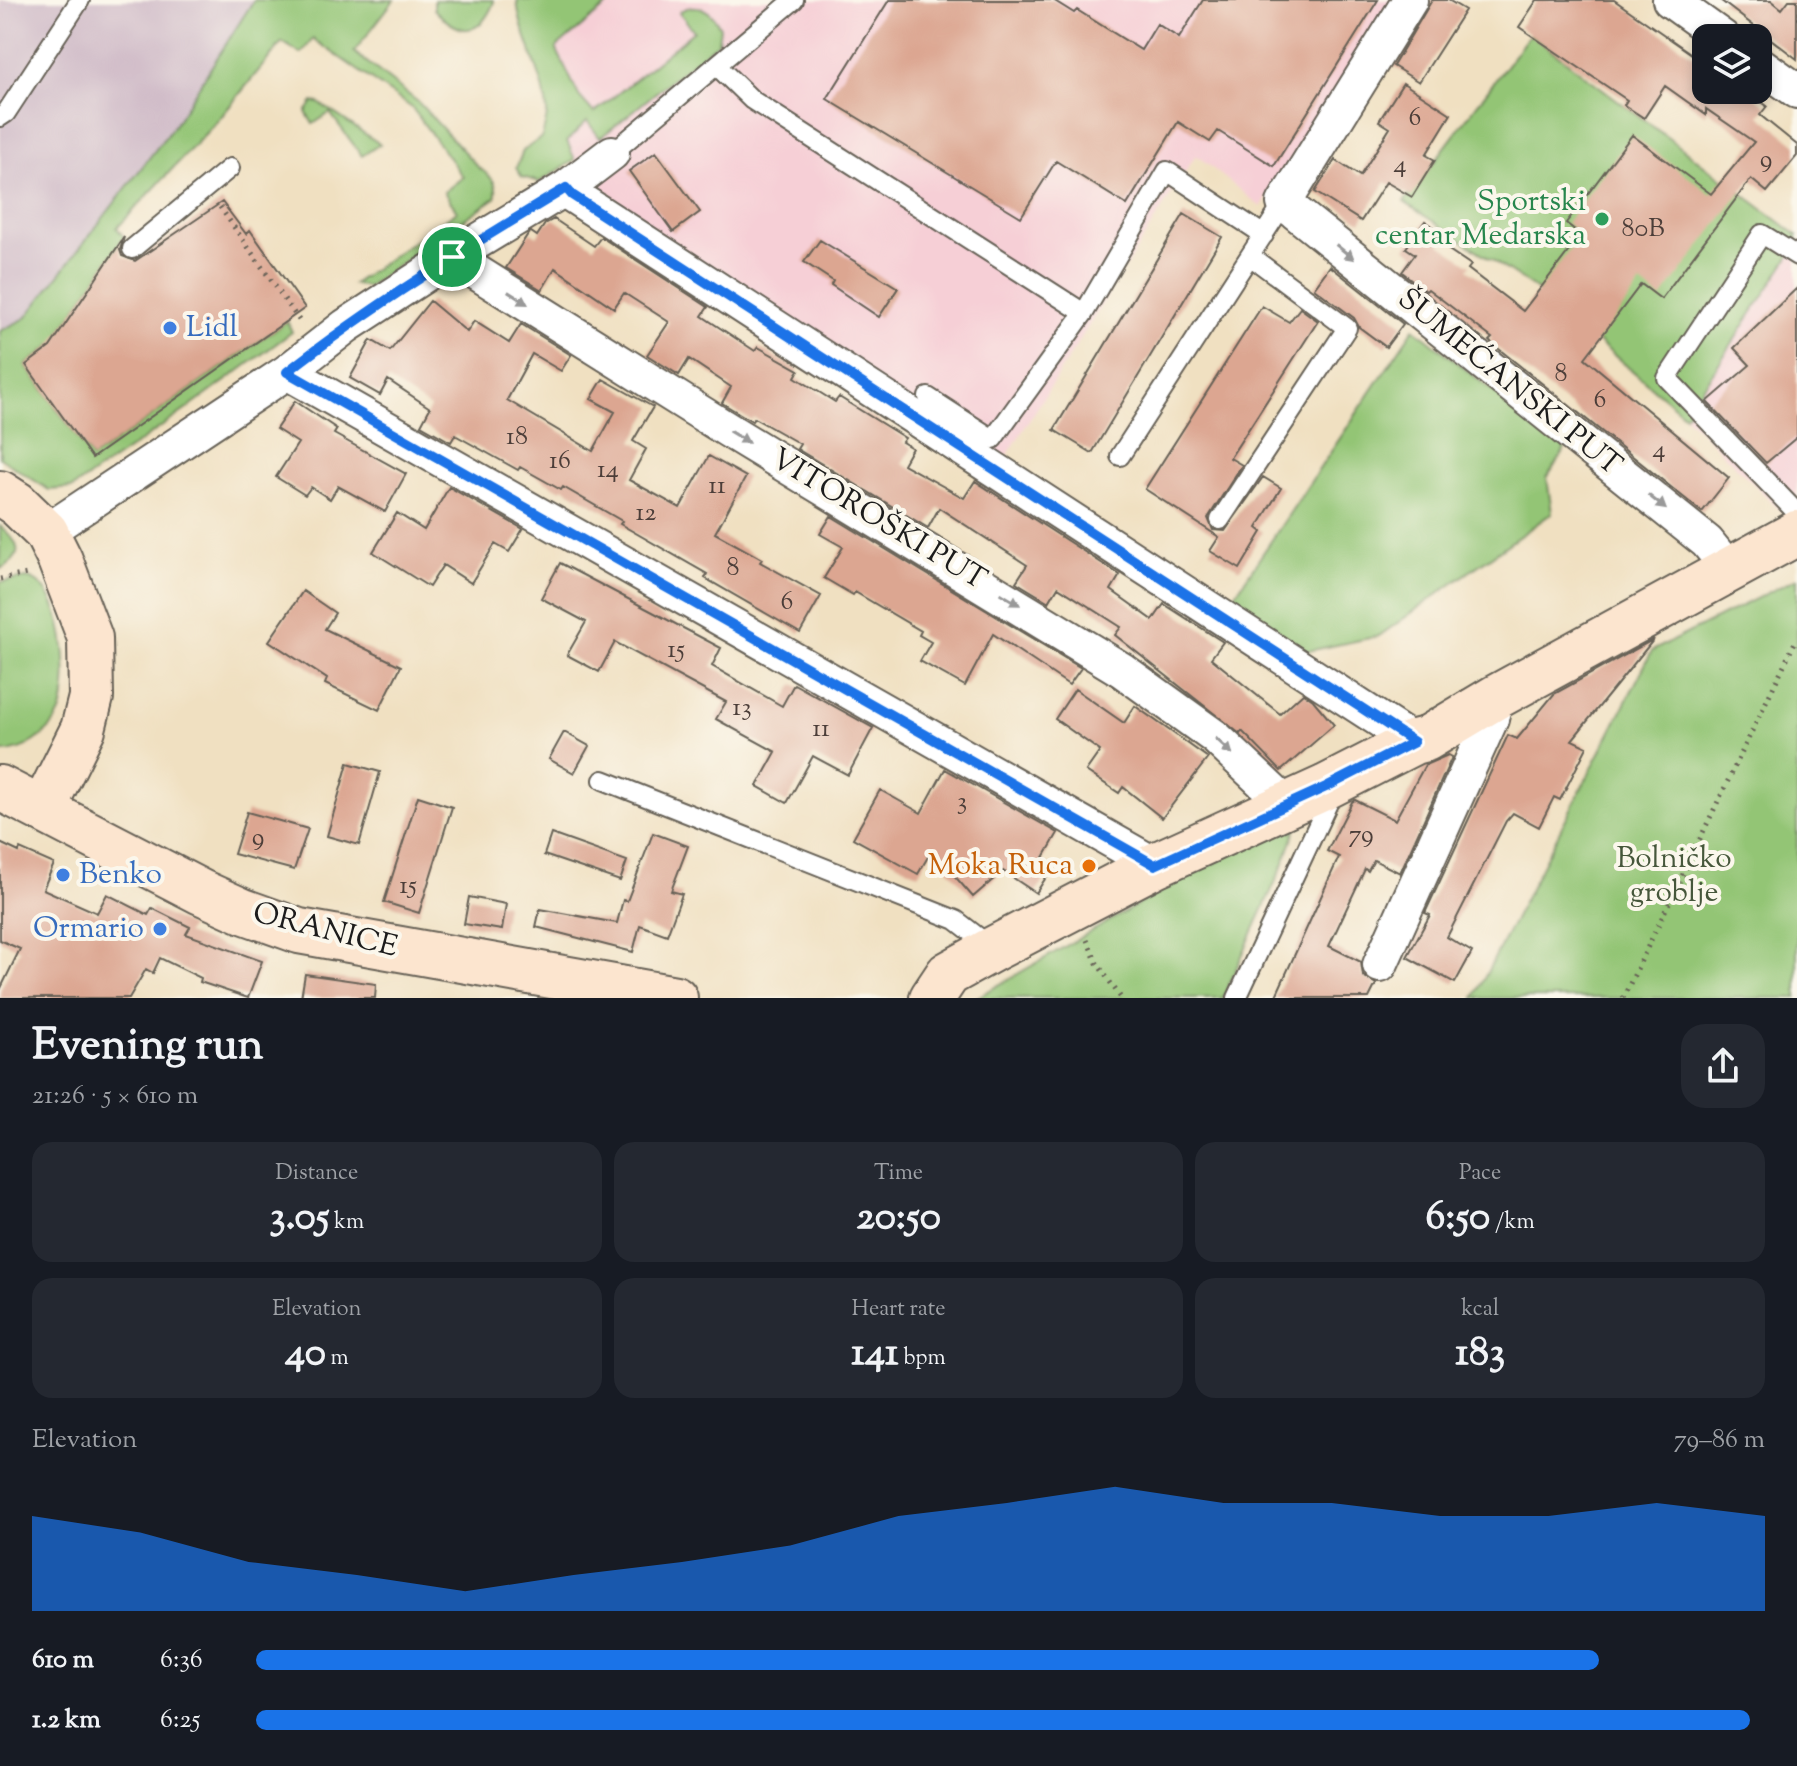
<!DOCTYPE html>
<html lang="en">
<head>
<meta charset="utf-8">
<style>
	body { margin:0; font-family:"Sorts Mill Goudy",serif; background:#242831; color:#f1f3f6; height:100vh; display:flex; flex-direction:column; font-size:30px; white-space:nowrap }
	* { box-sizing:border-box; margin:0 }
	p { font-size:26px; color:#9ea1a6 }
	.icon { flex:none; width:44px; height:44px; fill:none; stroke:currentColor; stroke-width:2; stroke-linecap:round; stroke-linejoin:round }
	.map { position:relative; height:998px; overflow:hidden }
	.side { display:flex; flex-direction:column; background:#171b24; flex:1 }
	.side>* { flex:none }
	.buttons { position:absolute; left:1692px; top:24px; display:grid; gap:16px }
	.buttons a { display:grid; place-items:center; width:80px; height:80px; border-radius:16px; background:#171b24; box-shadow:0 4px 12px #0003; font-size:40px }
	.pin { position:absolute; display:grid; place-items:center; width:68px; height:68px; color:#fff; margin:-34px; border:4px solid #fff; border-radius:50%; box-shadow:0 2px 8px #0007 }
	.round { display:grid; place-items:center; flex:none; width:84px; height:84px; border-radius:24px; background:#242831 }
	.headline { display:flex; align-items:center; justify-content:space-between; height:136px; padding:0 32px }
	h1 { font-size:44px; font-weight:700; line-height:60px }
	.stats { display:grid; grid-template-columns:repeat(3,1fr); gap:12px; height:136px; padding:8px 32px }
	.stats div { display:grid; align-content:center; border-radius:20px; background:#242831; text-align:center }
	.stats b { font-size:40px; font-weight:700 }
	.stats small { font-size:22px; font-weight:400 }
	.stats p { font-size:22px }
	.chart { height:224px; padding:16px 32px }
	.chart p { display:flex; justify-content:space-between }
	.chart svg { width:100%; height:144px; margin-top:8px; fill:#1a73e8; opacity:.7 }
	ul { padding:0 32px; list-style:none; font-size:26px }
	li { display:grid; grid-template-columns:128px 96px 1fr; align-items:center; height:60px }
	li i { height:20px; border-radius:10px; background:#1a73e8 }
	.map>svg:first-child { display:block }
	.built { fill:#f6cfd6 }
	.industrial { fill:#d1bdc9 }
	.green { fill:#93c575; stroke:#587048; stroke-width:2 }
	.building { fill:#dca691 }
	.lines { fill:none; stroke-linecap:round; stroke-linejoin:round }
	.lane-casing { stroke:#666156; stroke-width:22 }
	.street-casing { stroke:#666156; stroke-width:38 }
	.secondary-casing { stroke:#666156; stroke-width:48 }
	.path { stroke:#666156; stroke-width:5; stroke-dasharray:2 6; stroke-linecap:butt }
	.lane { stroke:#fff; stroke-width:18 }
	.street { stroke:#fff; stroke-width:34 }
	.secondary { stroke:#fce5cf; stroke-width:44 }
	.oneway { fill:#999 }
	.route-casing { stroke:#fff; stroke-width:16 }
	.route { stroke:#1a73e8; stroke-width:10 }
	.leisure-dot { fill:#2e9e5b; stroke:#fbf7ec; stroke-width:3 }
	.shop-dot { fill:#3f7fe0; stroke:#fbf7ec; stroke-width:3 }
	.food-dot { fill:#e8710a; stroke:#fbf7ec; stroke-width:3 }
	.labels { text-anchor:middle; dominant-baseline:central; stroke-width:8; stroke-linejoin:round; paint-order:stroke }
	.number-label { font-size:26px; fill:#4c3e39 }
	.leisure-label { font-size:30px; fill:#27864d; stroke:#fbf7ec; text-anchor:end }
	.shop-label { font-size:30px; fill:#366cbe; stroke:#fbf7ec; text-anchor:start }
	.street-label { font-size:30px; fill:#1c1c1c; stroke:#fbf7ec }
	.park-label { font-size:30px; fill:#46573b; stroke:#fbf7ec }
	.food-label { font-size:30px; fill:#c56008; stroke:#fbf7ec; text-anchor:end }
</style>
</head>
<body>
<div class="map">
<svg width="1797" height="998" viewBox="0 0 1797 998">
	<rect width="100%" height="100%" fill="#fbf7ec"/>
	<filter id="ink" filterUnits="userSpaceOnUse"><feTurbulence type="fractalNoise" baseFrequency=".0125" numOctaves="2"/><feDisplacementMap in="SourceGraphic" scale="16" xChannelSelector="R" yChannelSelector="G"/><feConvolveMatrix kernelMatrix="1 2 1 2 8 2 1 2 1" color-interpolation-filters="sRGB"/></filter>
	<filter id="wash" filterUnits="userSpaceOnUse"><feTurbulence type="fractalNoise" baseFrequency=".006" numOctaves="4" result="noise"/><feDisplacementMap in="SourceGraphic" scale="32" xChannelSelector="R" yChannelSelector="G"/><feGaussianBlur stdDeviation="1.8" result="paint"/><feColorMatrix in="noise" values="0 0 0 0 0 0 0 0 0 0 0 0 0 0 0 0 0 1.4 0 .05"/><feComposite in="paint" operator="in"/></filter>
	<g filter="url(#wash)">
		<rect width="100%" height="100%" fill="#f0e0c1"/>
		<path class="built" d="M597,0h796l-132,207 -65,-52 -194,309 -407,-266 -32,-60 -13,-92z
			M1797,245v274l-9,-1 -103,-102z"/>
		<path class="industrial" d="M0,0h254l-81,127 -147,191 -26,13z"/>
		<path class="green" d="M254,0h140l-40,52 64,50 60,65c11,8 22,16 17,31l-128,89 -14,-3 104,-73 -13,-19 19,-15 -51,-69 -99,-69 -12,15 -19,-12 -62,76 -103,110 7,9 -65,97 2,4 -35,27 66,93 195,-137 5,11 -95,70 -124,86 -24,2 -49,-32v-127l26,-13 147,-191z
			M434,0h59l1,2c-15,37 -36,33 -60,7z
			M517,0h97l-58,48 23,48 15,17 100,-82 -15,-19c18,-12 33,-2 41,16l-2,14 -118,96 -13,-17 -20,20 8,19 -36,22 -17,-5 -6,-9 7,-17 19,-14c2,-8 5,-17 5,-25 -2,-39 -27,-74 -30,-112z
			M1530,34l267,201v10l-112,170 -151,-127 -130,-86z
			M313,102l6,1 61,41 -18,12 -32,-43 -17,11 -7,-12z
			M1414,328l151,121 -18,29 5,35 -173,123 -85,18 -70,-43z
			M0,526c19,16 27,30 0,43z
			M27,578c39,7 45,105 33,135 -5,12 -15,21 -25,28 -11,7 -22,12 -35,11v-170z
			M1797,578v420h-323l178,-347z
			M1300,818l-16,45 -61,135h-247l194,-112z"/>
		<g id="blocks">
			<path class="building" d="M889,0h164l21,13 3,-3 64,40 16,-26 22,14 24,-38h175l-104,166 -56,-35 -8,11 -32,-20 -51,83 -71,-44 -35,56 -194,-118z
				M1432,0h16l17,10 -46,72 -26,-16z
				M1537,0h77l92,64v26h39l22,16 -7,9 37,30v11l-30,36 -16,-13 -90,120 -20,-15 -56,74 144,120 -27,34 -213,-171 3,-3 -64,-49 -2,2 -24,-19 13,-18 -9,-6 19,-27 21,15 -6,8 31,21 -3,4 55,42 58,-76 -15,-12 66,-88 79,59 43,-52 -48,-33v6l-41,-29 -21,32 -20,-13 3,-5 -108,-73z
				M1720,0h51l11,9 7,-9h8v59z
				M1403,83l48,31 -25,41 9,5 -23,37 -26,-15 -25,39 -46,-29 20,-32 25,16 30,-48 -11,-7z
				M656,152l44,60 -27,20 -44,-61z
				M222,202l24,32 4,-4 55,78 -213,150 -66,-93 24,-18 74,-110 -4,13 2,6 13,5z
				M1184,214l38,23 -130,216 -38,-23z
				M554,219l40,27 7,-9 107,70 -6,9 53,35 3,-4 41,23 -4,7 40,25 4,-5 66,41 -3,4 10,6 -9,16 61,34 11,-17 145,94 -9,15 42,30 11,-16 59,38 -12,16 69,56 23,-21 10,7 21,25 -53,46 -39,-40 -2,3 -125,-99 6,-8 -63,-40 -9,15 -33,-20 11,-17 -88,-57 -11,20 -131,-79 3,-5 -46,-26 -2,3 -30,-18 9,-16 -42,-28 -10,16 -32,-20 22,-33 -45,-29 -10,15 -59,-40 -13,22 -36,-22 22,-34 3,-2 6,4 8,-12z
				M820,240l78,48 -19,29 -48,-32 2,-4 -29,-19z
				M1330,266l73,58 -17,23 -27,-20 -5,-9 -40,-30z
				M1797,288v149l-31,26 -59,-61 43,-37 -16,-17z
				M430,301l37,31 7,-11 35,22 12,-19 50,31 -10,16 -29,-17 -25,46 86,51 22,-39 -24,-13 12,-20 50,28 -20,34 13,8 -17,31 51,28 29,-52 37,21 -31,56 47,26 -2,3 61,34 -21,37 -95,-55 2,-4 -87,-50 2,-3 -59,-34 -2,3 -41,-23 -2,3 -63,-35 -4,7 -30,-17 9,-17 -42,-28 -8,15 -30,-17 21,-38 19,11z
				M1262,306l27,16 11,-14 18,13 -88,137 12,7 -34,53 5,12 12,1 38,-54 18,11 -24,40 5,4 -22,37 -30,-18 9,-14 -74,-48z
				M295,401l42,28 -3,5 72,40 -21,38 -47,-26 -8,13 -19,-12 -6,8 -29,-18 22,-34 -22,-14z
				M449,487l74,42 -14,23 -14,-8 -24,39 -28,-18 -14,22 -56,-35 24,-39 27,17z
				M831,516l250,152 -12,17 -76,-51 -28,52 -45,-25 11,-19 -12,-7 2,-4 -66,-39 -2,3 -29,-17 19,-31 -23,-13z
				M560,563l161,85 -9,18 70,40 12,-22 79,44 -25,47 -35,-19 -26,47 -30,-17 19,-34 -60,-33 10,-17 -111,-60 -16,30 -32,-17 19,-33 -45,-24z
				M303,591l32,22 -10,16 76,37 -22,44 -54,-26 2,-5 -58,-38z
				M1654,639l-82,101 15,7 -27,53 -6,-3 -15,30 -26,-14 -7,8 -59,116 25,15 -17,31 -48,-26 23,-42 -5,-2 83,-178 9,4 37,-45z
				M1075,689l49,34 11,-17 73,52 -46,60 -39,-31 -4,6 -33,-22 14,-20 -45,-32z
				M564,732l25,14 -15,27 -25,-14z
				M1448,755l4,2 -52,116 -26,-13 -6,11 -3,-2 -36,77 32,16 2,14 13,8 -7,14h-94l64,-141 -12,-6 25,-49 3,-2 40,20 30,-55z
				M348,763l32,9 -21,73 -32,-9z
				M945,769l113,64 -16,28 10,7 -16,25 -33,-22 -30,26 -41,-47 -14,24 -65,-36 27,-48 41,23z
				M418,796l34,11 -33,106 -35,-11z
				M247,812l61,17 -14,41 -60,-16z
				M653,833l35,13 -17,45 11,3 -15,41 -27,-10 -7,27 -97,-25 4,-18 77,14 6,-23 4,1z
				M551,834l76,27 -7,20 -76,-26z
				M0,843l19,9 1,-3 34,15 -11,25 54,24 10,-19 41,21 4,-7 38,19 -4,7 76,27 -14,37 -48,-16 1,-4 -41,-20 -7,15 -7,-4 -17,29h-129v-8l20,-41 -20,-9z
				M469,897l37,7 -4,26 -38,-6z
				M305,974l71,10 -1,14h-74z"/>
		</g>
	</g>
	<g filter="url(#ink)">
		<use href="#blocks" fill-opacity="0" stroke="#666156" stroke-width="2"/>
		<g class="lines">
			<defs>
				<path id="lane" d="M717,66l35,34 332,213
					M0,117l6,-4 74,-113
					M612,153l182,-153
					M132,249l98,-81
					M1797,256l-35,-22 -95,144 130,135
					M928,397l65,42 91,-126 83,-142 97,64
					M1120,456l164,-253
					M1220,520l127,-192 -97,-72
					M603,780l353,140 35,27
					M1237,998l93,-199 -3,-9"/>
				<path id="street" d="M1410,0l-126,203 423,339 22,27
					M1670,0l53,38
					M1758,63l39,28
					M566,188l6,7 842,547
					M452,257l276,173 394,240 93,67 72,68
					M287,372l868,493
					M46,532l241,-160 59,-46 106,-69 114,-69 46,-35
					M1380,965l111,-246 5,-22"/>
				<path id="secondary" d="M0,493l17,11 29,28 14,28 30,78 1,59 -8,32 -40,80
					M0,788l201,104 42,19 56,20 376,67
					M932,998l16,-24 45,-25 162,-84 171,-78 88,-45 12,-3 70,-42 301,-164"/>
			</defs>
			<use href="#lane" class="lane-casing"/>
			<use href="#street" class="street-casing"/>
			<use href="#secondary" class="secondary-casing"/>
			<path class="path" d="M220,207l81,116
				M0,579l27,-5
				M1087,940l10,23 24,35
				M1623,998l174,-360"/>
			<use href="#lane" class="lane"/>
			<use href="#street" class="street"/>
			<use href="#secondary" class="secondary"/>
		</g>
		<defs><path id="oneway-solid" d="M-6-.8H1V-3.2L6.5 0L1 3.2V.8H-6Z" transform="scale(2)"/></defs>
		<g class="oneway">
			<use href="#oneway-solid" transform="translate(1345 252) rotate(39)"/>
			<use href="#oneway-solid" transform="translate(518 298) rotate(32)"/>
			<use href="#oneway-solid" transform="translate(739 437) rotate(31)"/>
			<use href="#oneway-solid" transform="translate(1657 502) rotate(39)"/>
			<use href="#oneway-solid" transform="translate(1010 599) rotate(31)"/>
			<use href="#oneway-solid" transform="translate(1224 746) rotate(43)"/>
		</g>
	</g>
	<g class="lines" filter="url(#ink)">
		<defs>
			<path id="route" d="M566,188l6,7 842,547 -88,45 -171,78 -868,-493c88,-69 183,-126 279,-184z"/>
		</defs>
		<use href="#route" class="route-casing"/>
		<use href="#route" class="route"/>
	</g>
	<circle class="leisure-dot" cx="1602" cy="219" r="8"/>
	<g class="shop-dot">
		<circle cx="170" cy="328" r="8"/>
		<circle cx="63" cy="875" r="8"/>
		<circle cx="160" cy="929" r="8"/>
	</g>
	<circle class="food-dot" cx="1089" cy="866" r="8"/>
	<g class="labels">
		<g class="number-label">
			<text x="1415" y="118">6</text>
			<text x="1766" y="160">9</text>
			<text x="1400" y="165">4</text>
			<text x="1643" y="229">80B</text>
			<text x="1561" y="374">8</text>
			<text x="1600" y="400">6</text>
			<text x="517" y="437">18</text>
			<text x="1659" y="450">4</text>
			<text x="560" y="461">16</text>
			<text x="608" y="470">14</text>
			<text x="717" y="486">11</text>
			<text x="646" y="513">12</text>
			<text x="733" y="568">8</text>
			<text x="787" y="602">6</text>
			<text x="676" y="650">15</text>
			<text x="742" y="708">13</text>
			<text x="821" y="729">11</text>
			<text x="962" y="802">3</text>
			<text x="1361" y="835">79</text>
			<text x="258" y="838">9</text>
			<text x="408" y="886">15</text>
		</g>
		<g class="leisure-label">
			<text x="1586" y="202">Sportski<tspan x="1586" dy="34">centar Medarska</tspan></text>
		</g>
		<g class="shop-label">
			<text x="186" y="328">Lidl</text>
			<text x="79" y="875">Benko</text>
			<text x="144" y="929" text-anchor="end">Ormario</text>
		</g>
		<g class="street-label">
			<text transform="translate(1509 383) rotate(39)">ŠUMEĆANSKI PUT</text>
			<text transform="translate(878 520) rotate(31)">VITOROŠKI PUT</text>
			<text transform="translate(325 931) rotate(14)">ORANICE</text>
		</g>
		<g class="park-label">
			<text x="1674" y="859">Bolničko<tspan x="1674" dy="34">groblje</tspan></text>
		</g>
		<g class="food-label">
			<text x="1073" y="866">Moka Ruca</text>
		</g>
	</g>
</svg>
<div class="buttons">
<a><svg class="icon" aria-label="layers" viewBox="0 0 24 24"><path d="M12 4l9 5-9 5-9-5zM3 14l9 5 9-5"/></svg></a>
</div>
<div class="pin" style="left:452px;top:257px;background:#1e9e55"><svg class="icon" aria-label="arrive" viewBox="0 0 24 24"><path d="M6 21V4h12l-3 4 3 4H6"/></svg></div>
</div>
<section class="side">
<div class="headline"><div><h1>Evening run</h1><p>21:26 · 5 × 610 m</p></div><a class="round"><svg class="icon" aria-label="share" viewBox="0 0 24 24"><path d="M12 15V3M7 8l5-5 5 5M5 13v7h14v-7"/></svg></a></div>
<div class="stats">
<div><p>Distance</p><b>3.05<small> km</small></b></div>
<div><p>Time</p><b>20:50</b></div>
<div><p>Pace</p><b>6:50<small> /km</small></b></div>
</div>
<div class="stats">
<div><p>Elevation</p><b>40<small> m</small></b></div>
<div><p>Heart rate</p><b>141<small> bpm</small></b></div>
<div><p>kcal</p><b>183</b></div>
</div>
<div class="chart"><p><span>Elevation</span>79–86 m</p>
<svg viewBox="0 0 160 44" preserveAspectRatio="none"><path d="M0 44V15L10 20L20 29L30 33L40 38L50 33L60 29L70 24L80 15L90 11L100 6L110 11L120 11L130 15L140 15L150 11L160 15V44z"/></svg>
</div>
<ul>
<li><b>610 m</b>6:36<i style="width:89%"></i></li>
<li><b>1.2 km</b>6:25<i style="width:99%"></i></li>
</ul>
</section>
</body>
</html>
